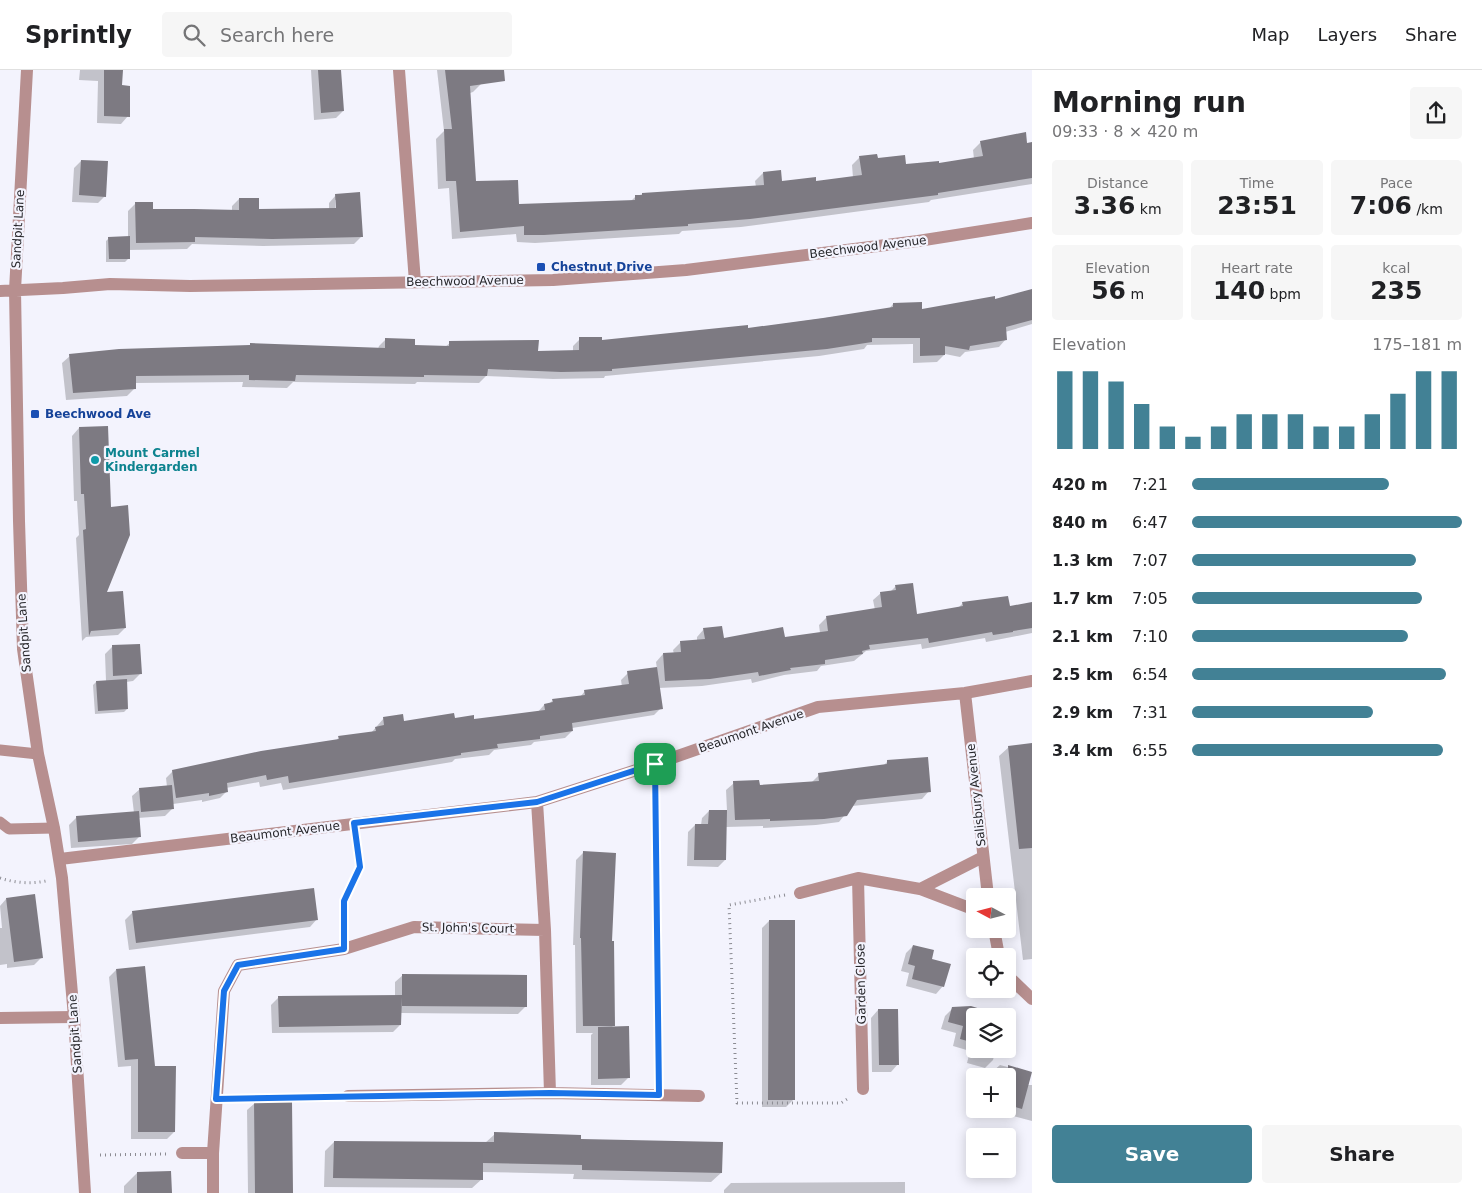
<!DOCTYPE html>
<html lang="en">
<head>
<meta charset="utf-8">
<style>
	body { margin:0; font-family:"DejaVu Sans",sans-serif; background:#f6f6f6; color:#202124; height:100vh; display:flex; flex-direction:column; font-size:19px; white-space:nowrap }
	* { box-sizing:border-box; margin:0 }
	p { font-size:16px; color:#757577 }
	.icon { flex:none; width:28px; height:28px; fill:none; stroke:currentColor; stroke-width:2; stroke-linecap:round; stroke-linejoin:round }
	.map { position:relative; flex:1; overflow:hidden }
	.drawer { display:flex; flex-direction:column; background:#fff; width:450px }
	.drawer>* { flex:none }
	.needle { width:32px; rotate:277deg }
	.tools { position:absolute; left:966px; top:818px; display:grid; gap:10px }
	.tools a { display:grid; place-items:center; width:50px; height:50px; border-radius:5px; background:#fff; box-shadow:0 2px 12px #0003; font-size:25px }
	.pin { position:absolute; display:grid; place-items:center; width:42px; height:42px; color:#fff; margin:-21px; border-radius:10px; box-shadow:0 2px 8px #0006 }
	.round { display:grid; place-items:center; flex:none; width:52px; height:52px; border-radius:5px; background:#f6f6f6 }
	.headline { display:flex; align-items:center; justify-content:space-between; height:85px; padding:0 20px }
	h1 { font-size:28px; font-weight:800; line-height:38px }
	.metrics { display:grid; grid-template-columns:repeat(3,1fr); gap:8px; height:85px; padding:5px 20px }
	.metrics div { display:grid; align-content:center; border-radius:5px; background:#f6f6f6; text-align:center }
	.metrics b { font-size:25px; font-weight:800 }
	.metrics small { font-size:14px; font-weight:400 }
	.metrics p { font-size:14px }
	.chart { height:140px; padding:10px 20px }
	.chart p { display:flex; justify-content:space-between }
	.chart svg { width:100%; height:90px; margin-top:5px; stroke:#428195; stroke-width:6 }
	.primary-button { display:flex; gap:10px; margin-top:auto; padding:10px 20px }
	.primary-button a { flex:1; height:58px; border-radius:5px; background:#428195; color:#fff; font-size:20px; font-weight:800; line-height:58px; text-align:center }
	.primary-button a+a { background:#f6f6f6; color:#202124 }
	ul { padding:0 20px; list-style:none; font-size:16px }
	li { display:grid; grid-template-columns:80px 60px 1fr; align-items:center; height:38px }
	li i { height:12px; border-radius:6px; background:#428195 }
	header { display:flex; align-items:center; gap:30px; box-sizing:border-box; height:70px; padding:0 25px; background:#fff; border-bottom:1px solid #e0e0e0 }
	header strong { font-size:24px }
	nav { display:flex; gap:28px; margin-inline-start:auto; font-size:18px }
	.search { width:350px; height:45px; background:#f6f6f6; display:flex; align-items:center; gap:12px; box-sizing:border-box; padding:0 18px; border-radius:5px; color:#757577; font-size:19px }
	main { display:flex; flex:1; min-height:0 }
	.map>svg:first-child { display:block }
	.shadow { fill:#0003; fill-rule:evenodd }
	.building { fill:#7d7a82 }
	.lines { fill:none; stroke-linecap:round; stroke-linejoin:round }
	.path { stroke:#8b8b92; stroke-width:3; stroke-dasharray:1 4; stroke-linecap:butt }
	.service { stroke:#b78f8f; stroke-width:11 }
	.minor { stroke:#b78f8f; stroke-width:12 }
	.tertiary { stroke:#b78f8f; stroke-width:12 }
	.route-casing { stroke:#fff; stroke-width:10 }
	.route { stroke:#1a73e8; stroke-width:6 }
	.transit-dot { fill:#1a4fb4; stroke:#f3f3fd; stroke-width:2 }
	.culture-dot { fill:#0f9aa8; stroke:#f3f3fd; stroke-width:2 }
	.labels { text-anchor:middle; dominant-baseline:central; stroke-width:4.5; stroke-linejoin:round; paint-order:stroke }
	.street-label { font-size:12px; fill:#27272b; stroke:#f3f3fd }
	.transit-label { font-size:12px; font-weight:bold; fill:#164399; stroke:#f3f3fd; text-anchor:start }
	.culture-label { font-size:12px; font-weight:bold; fill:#0d838f; stroke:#f3f3fd; text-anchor:start }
</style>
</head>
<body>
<header>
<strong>Sprintly</strong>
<div class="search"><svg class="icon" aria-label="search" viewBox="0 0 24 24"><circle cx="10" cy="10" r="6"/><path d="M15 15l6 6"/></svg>Search here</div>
<nav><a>Map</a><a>Layers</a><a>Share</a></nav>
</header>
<main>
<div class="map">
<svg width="1032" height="1123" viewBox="0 0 1032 1123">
	<rect width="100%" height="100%" fill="#f3f3fd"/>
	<path class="shadow" d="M80,0h42l-1,17 7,29 -7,8 -24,-1 1,-42 -19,-1z
		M311,0h29l3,41 -7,7 -22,2z
		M437,0h42l2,14 -8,8 -3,1 4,90 44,22 113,-4 5,-5 7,-2 113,-7 -1,-6 8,-8 18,9 34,1 38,-5 -1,-13 8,-8 17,2 28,6 33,-1 36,-5 -1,-9 8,-8 51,2v40l-101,16 -2,2 -188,25 -59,4 -3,3 -144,9 -18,-1 -1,-8 -64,5 -3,-51 -11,1 -2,-50 8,-8z
		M81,91l24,35 -7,7 -26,-1 2,-34z
		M336,125l26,41 -8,8 -91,2 -71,-2 -5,5 -59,1v9l-3,3h-19v-21l3,-3h19v-27l7,-7 16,7h81v-5l7,-7 19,11 71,-1v-6zM335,130h2l-1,14z
		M1032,221v33l-27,8 1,7 -7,8 -34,5 -5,5 -15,-3 -8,8 -24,1v-19l-46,1 -3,4 -45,7 -214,20 -1,2 -51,1 -67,-3 -7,7 -62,-1 -2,2 -122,-2 -6,6 -45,-1 1,-5 -108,1v5l-8,8 -61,4 -4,-37 8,-7 308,-7 1,-3 7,-7 27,7 32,1 5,-4 87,10 36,-1v-6l7,-7 21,2 146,-12 142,-20 4,-5 27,6 74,-9z
		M79,358l26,165 20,35 -7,7 -32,2 -4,4 -6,-103 3,-3 -2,-34h-3l-2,-65z
		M896,516l20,29 42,-7 5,-5 46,4 23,-4v30l-46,9 -1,-4 -63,11 -1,-5 -55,7 -12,10 -33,5 -4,5 -33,4 -32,8 -1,-4 -49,7 -43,2 2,20 -7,7 -82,13v3l-7,7 -31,4 -3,3 -37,5 -5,5 -34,4 -3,3 -169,28 -2,-7 -21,4 -1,-5 -33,6 1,3 -7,7 -18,4v-2l-29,4v4l-8,8 -27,2 2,18 -8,8 -61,4 -2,-23 8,-8 57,-4 -2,-17 8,-7 27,-2 -1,-9 7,-7 163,-30 3,-4 32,-4 13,-15 19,5 51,-4 19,1 64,-7 7,-8 5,-1 4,-4 27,-3 5,-6 37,-4 -1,-7 7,-7 29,-4 -1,-7 7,-8h11l-1,-4 8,-8 16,-1v-4l7,-8 19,11 61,-2 36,-5 -1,-8 7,-7 49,-8 -2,-10 8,-7 9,-1z
		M139,575l1,29 -7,7 -7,1 1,27 -3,3 -29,2 -2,-29 3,-3 10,-1 -1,-27 7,-7z
		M1032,675v214l-9,1 -24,-204 10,-9z
		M888,691l41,30 -7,8 -70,7 -13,16 -23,3 -53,3v-2l-37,1 -1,33 -7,7 -31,-1 1,-34 7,-7h6l1,-7 7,-7h18l-1,-21 8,-7 24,4 53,-4 8,-8 64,-9z
		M584,782l27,90 3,83 -3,3 17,50 -7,7h-30v-50l2,-2h-17l-1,-88h-2l3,-85z
		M6,829l35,59 -7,7 -27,3v-4l-7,1v-37h2l-2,-22z
		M133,842l184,7 -7,8 -181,23 -4,-30z
		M769,851l24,179 -7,7h-24v-179z
		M913,876l17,14 13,26 -7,8 -30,-8 3,-13 -8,-2 5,-18z
		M116,900l38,97 20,65 -7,7h-36v-73l-13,1 -9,-90z
		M403,905l123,31 -8,8 -117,-1 -1,12 -7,7 -121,1 -1,-28 8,-8 116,-1v-14z
		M953,938l36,4 -1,4h-13v33h21l-3,11 -8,8 -18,-5 3,-12 -17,-5 3,-13 -15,-4 4,-13z
		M878,940l20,54 -7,8h-19l-1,-54z
		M1000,995l31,8 -3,12h4v36l-46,-12h22v-33h-17l1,-4z
		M255,1033l37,90h-44l-1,-83z
		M495,1064l226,39 -10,9 -138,-3 1,-5 -92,-2v7l-10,9 -148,-1 1,-36 9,-9 151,1z
		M137,1103l33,20h-46v-7z
		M905,1112v11h-181v-3l7,-7z"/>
	<path class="building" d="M104,0h19l-1,15 8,1v31l-26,-1z
		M318,0h23l3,41 -23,2z
		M445,0h59l1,11 -35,5 6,95 42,-1 1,24 116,-4v-5h7v-2l122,-8 -1,-13 18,-2 1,11 34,-4v4l46,-6 -3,-19 18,-2 1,4 27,-3 1,9 33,-3v2l44,-7 -3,-15 46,-9 1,11 5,-1v36l-94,15v2l-188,24 -62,5v2l-144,9h-20v-9l-64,6 -4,-51h-10l-2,-52h8z
		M81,90l27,1 -2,36 -27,-2z
		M360,122l3,45 -91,2 -77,-2v5l-59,1 -1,-41h18v7h41l45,1v-12h20v11l77,-1 -1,-14z
		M130,166v23h-21l-1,-22z
		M1032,219v31l-26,7 1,13 -37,6 -1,4 -24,-4v9l-25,1v-18h-48v4l-45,7 -215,20v2l-51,1 -73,-3 -1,7 -63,-1v2l-128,-2 -1,6 -46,-1v-5l-113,1v13l-63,4 -4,-39 50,-5 131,-4v-2l135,5v-10l30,1v6l34,1v-5l90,-1 -1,11 41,-1v-13h23v3l146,-15v3l75,-10 70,-11v-4l29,-1v7l73,-13v3z
		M108,356l3,81 17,-2 2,30 -23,57 16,-1 3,37 -35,3 -2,5 -6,-106 3,-1 -2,-35h-3l-2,-67z
		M913,513l4,31 46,-8 -1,-4 46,-6 2,10 22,-4v26l-19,3v1l-20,3 -1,-3 -63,11 -1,-5 -59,7 1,4 -8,2 1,3 -38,6v4l-35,4 1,2 -32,6 -1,-4 -48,7 -45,2 -2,-28 18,-1 -1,-11 25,-2 -2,-11 19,-2 2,12 59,-11 2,10 43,-6 -2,-15 56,-9 -2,-15 16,-2 -1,-5z
		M140,574l2,30 -29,2 -1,-31z
		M657,597l6,42 -91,14 1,8 -33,5v3l-43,5 1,4 -37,5v2l-172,28 -1,-7 -21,4 -1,-5 -39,8 1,9 -19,4v-3l-33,5 -4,-28 89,-19 78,-12 -1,-3 38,-5 -1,-4 9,-2 -1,-8 20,-3 1,7 50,-8 1,5 19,-3v4l71,-9 -1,-6 9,-2 -1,-3 33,-4 -1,-5 45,-6 -2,-13z
		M127,609l1,30 -30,2 -2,-30z
		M1032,673v105l-13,1 -11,-103z
		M928,687l3,35 -74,8 -10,16 -23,3 -54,2v-2l-35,1 -2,-39 26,-1 1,5 59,-4 -1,-8 69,-9v-4z
		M172,715l2,24 -33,3 -2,-24z
		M709,740h18l-1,50h-32l1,-36h13z
		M139,741l2,26 -63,5 -2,-26z
		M583,781l33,2 -4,88h2l1,85h-32l-2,-88h-1z
		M314,818l4,32 -182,23 -4,-32z
		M35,824l8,64 -29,4 -8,-64z
		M769,850h26v180h-27z
		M913,875l21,5 -2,9 19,5 -7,23 -32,-8 3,-13 -7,-2z
		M145,896l10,100h21l-1,66h-37v-73l-13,1 -9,-91z
		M402,904l125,1v32l-125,-1v-9l-1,28 -122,2 -1,-31 124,-1z
		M971,936l19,6 -1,4h-14v27l-15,-4 3,-13 -15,-4 4,-15z
		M878,939h20l1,56h-20z
		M629,956l1,52 -32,1v-52z
		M1008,995l24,7 -10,37 -14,-4z
		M292,1031l1,92h-38l-1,-91z
		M494,1062l87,3v4l142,3 -1,31 -140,-3v-5l-99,-2v17l-150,-2 1,-37 160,1z
		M171,1101l1,22h-35v-21z"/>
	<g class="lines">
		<path class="path" d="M655,712l4,296
			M0,808c15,5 31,6 46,3
			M785,825l-56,10 8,198h104l8,-5
			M344,861v-30l15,-34 -3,-26
			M233,1029l99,-2
			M100,1085l66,-1"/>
		<path class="service" d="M0,680l38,4
			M0,752l9,7 45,-1"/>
		<path class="minor" d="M399,0l16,212
			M965,623l23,203
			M537,732l8,128 5,163
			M60,789l477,-57 118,-38 163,-57 147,-14 67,-12
			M858,808l5,211
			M920,819l55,21
			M800,823l58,-15 62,11 63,-32
			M994,859l5,27
			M1008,906l24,23
			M0,948l74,-1
			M348,1026l202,-3 149,3
			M182,1083h31
			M213,1123v-40l11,-162 14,-26 106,-16 70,-22 131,3"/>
		<path class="tertiary" d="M27,0l-12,220 4,231 4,128 15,105 16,74 8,50 12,139 11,176
			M0,221l63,-3 47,-4 80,2 363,-6 133,-10 232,-29 114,-18"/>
	</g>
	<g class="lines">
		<defs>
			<path id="route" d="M655,694l4,331 -109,-2 -334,6 8,-108 14,-26 106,-16v-48l16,-34 -6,-44 183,-21z"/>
		</defs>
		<use href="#route" class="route-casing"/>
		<use href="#route" class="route"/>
	</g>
	<g class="transit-dot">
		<rect x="536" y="192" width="10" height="10" rx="2.5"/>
		<rect x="30" y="339" width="10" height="10" rx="2.5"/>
	</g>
	<circle class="culture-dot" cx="95" cy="390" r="5"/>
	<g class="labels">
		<g class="street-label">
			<text transform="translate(18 159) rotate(-87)">Sandpit Lane</text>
			<text transform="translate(868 177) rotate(-7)">Beechwood Avenue</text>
			<text transform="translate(465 211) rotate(-1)">Beechwood Avenue</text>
			<text transform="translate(24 563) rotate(-94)">Sandpit Lane</text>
			<text transform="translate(751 661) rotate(-19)">Beaumont Avenue</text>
			<text transform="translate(976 725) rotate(-96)">Salisbury Avenue</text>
			<text transform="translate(285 762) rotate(-7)">Beaumont Avenue</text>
			<text transform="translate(468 858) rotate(1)">St. John's Court</text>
			<text transform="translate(861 914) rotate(-91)">Garden Close</text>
			<text transform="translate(75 964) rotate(-94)">Sandpit Lane</text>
		</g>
		<g class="transit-label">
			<text x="551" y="197">Chestnut Drive</text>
			<text x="45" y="344">Beechwood Ave</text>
		</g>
		<g class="culture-label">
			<text x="105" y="383">Mount Carmel<tspan x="105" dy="14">Kindergarden</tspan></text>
		</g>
	</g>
</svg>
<div class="tools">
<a><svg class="needle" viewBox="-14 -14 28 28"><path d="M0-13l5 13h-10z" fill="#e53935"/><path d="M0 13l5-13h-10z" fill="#757577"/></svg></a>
<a><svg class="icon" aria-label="locate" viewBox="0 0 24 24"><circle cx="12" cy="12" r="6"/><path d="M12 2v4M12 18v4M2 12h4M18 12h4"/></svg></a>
<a><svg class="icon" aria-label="layers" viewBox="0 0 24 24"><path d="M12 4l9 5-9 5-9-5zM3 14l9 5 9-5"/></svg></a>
<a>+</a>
<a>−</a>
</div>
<div class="pin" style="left:655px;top:694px;background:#1e9e55"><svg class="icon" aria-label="arrive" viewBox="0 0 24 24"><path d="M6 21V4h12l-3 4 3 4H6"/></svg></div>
</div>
<section class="drawer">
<div class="headline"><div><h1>Morning run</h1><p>09:33 · 8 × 420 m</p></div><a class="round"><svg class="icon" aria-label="share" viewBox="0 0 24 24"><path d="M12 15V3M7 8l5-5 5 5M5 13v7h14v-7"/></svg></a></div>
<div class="metrics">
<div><p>Distance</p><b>3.36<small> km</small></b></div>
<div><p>Time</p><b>23:51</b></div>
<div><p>Pace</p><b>7:06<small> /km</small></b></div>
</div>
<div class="metrics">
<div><p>Elevation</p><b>56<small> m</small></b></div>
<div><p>Heart rate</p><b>140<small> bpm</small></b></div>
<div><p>kcal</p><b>235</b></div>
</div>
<div class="chart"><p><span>Elevation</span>175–181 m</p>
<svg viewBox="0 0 160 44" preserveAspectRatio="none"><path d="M5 44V6M15 44V6M25 44V11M35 44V22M45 44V33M55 44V38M65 44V33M75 44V27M85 44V27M95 44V27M105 44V33M115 44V33M125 44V27M135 44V17M145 44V6M155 44V6"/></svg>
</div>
<ul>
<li><b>420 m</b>7:21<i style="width:73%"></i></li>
<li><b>840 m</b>6:47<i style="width:100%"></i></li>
<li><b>1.3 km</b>7:07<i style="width:83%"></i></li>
<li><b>1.7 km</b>7:05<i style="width:85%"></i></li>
<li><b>2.1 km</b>7:10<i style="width:80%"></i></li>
<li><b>2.5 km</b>6:54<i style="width:94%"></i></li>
<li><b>2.9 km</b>7:31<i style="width:67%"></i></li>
<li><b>3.4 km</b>6:55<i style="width:93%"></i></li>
</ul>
<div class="primary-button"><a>Save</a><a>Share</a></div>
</section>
</main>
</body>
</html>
